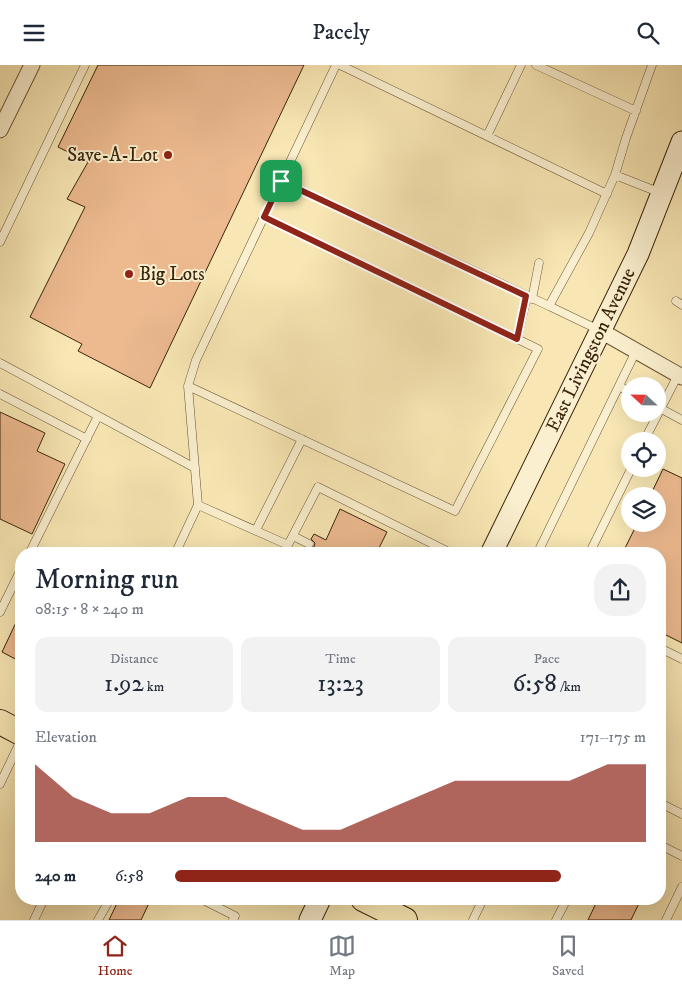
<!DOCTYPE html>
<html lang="en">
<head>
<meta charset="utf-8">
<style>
	body { margin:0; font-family:"IM FELL DW Pica",serif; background:#f2f2f3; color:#1f2937; height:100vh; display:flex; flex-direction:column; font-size:19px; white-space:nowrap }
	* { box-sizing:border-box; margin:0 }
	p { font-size:16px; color:#747a83 }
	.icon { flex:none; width:28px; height:28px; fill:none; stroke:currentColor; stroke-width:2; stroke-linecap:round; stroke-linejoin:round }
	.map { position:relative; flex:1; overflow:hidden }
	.sheet { position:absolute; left:15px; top:482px; width:651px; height:358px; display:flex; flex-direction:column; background:#fff; border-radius:20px; box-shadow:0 5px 20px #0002 }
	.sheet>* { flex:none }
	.needle { width:32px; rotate:292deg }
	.fabs { position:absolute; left:621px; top:312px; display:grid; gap:10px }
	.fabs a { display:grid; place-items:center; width:45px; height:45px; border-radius:50%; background:#fff; box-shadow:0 5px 20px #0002; font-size:25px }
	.pin { position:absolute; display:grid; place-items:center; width:42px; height:42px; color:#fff; margin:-21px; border-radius:10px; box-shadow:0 2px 8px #0006 }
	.round { display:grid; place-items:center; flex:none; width:52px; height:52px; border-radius:20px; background:#f2f2f3 }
	.overview { display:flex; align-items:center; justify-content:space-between; height:85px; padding:0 20px }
	h1 { font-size:28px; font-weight:600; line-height:38px }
	.figures { display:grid; grid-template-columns:repeat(3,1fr); gap:8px; height:85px; padding:5px 20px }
	.figures div { display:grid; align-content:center; border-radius:12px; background:#f2f2f3; text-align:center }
	.figures b { font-size:25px; font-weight:600 }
	.figures small { font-size:14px; font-weight:400 }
	.figures p { font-size:14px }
	.chart { height:140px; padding:10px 20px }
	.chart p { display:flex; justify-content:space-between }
	.chart svg { width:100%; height:90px; margin-top:5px; fill:#8f2418; opacity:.7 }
	ul { padding:0 20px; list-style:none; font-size:16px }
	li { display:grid; grid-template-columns:80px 60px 1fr; align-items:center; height:38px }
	li i { height:12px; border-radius:6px; background:#8f2418 }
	header { display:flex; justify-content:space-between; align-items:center; height:65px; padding:0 20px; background:#fff; font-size:22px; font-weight:600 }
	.menu { display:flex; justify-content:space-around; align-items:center; height:70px; border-top:1px solid #e0e1e3; background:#fff; font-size:14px; color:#747a83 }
	.menu a { display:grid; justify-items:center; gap:2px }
	.menu .active { color:#8f2418 }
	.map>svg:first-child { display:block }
	.building { fill:#edba90; stroke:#3a250d }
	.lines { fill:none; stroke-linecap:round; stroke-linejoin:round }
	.service-casing { stroke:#6a5637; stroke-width:9 }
	.minor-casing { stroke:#6a5637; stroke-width:17 }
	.secondary-casing { stroke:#3a250d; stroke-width:23 }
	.primary-casing { stroke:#3a250d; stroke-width:26 }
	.service { stroke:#faefce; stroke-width:8 }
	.minor { stroke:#faefce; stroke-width:15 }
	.secondary { stroke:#faefce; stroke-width:21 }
	.primary { stroke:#f8e7b4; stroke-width:24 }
	.route-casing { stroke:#fff; stroke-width:10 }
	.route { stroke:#8f2418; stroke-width:6 }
	.poi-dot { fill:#8f2418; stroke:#faefce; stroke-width:2 }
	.labels { text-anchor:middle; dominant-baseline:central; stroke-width:4; stroke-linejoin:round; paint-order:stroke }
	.poi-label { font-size:19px; fill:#3a250d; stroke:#faefce; text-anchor:end }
	.street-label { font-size:19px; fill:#3a250d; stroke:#faefce }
</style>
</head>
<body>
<header><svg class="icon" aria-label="menu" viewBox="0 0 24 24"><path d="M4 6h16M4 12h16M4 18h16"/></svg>Pacely<svg class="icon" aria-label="search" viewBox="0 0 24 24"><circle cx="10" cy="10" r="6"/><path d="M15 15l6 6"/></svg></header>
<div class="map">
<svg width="682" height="855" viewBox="0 0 682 855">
	<rect width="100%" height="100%" fill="#f8e7b4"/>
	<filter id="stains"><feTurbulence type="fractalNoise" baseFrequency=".004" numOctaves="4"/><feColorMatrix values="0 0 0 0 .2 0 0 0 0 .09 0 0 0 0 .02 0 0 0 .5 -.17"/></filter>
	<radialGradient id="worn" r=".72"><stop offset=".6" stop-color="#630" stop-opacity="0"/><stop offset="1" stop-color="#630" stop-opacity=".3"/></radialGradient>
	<path class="building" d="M98,0h206l-154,323 -72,-37 4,-7 -52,-27 55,-110 -18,-8 21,-37 -30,-15z
		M0,347l45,21 -8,18 28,13 -33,70 -32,-15z
		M663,404l19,9v165l-22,-11v-78h-38l15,-30h21v-28h-8z
		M340,444l47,23 -11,22h-72l3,-5 7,-2 1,-4 -4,-4 3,-5 12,6z
		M21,547v50l-19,-10z
		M119,834h32l-10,21h-32z
		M598,834h43l-10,21h-43z"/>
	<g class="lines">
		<defs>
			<path id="service" d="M340,0l267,129
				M536,0l100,46
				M652,0l-26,73 -11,37 46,18
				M487,71l34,-71
				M281,116l268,125
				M0,177l85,-177
				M532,234l7,-36
				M676,236l6,4
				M599,265l-50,-24 40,-73 26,-58
				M517,274l10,-43
				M0,298l195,105
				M188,321l267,125 83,-162 -274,-132
				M619,321l11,6
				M0,329l87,45
				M658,342l24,13
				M644,376l34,-66
				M198,440l90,40 30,-58 135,67
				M256,465l46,-91
				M293,471l16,8
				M29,489l69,-138
				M175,489l23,-49 -10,-119 8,-26 140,-295
				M537,489l99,-203
				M589,489l42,-85
				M0,547l21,-43
				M660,583l22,11
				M0,719l21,-44
				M660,738l22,11
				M660,780l22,11
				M201,834l34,17 -2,4
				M34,855l10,-21
				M98,855l12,-21
				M473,855l10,-21
				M556,855l11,-21
				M666,855l16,-33"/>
			<path id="minor" d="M0,65l32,-65
				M601,266l81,46"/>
			<path id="secondary" d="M491,489l147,-300 44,-112
				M310,855l10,-21"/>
			<path id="primary" d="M0,657l21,11
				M363,834l42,21"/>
		</defs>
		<use href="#service" class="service-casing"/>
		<use href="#minor" class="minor-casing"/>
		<use href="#secondary" class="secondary-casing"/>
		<use href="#primary" class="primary-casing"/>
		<use href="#service" class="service"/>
		<use href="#minor" class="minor"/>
		<use href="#secondary" class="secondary"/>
		<use href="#primary" class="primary"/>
	</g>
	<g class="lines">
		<defs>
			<path id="route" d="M281,116l245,115 -9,43 -253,-122z"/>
		</defs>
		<use href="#route" class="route-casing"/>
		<use href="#route" class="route"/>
	</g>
	<g class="poi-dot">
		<circle cx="168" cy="90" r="5"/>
		<circle cx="129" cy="209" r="5"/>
	</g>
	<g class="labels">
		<g class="poi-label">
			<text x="158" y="90">Save-A-Lot</text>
			<text x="139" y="209" text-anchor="start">Big Lots</text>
		</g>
		<g class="street-label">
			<text transform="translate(591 285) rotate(-64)">East Livingston Avenue</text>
		</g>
	</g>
	<rect width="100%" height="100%" filter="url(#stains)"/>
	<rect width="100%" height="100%" fill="url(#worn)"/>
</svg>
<div class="fabs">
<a><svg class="needle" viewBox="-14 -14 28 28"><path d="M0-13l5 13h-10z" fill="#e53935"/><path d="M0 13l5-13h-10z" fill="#747a83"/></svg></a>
<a><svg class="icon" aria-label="locate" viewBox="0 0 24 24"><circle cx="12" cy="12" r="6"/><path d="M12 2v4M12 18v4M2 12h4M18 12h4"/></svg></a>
<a><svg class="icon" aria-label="layers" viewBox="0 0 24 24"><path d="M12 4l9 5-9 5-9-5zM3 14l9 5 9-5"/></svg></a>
</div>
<div class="pin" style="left:281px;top:116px;background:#1e9e55"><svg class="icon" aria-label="arrive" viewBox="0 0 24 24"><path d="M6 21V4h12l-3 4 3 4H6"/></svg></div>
<section class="sheet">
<div class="overview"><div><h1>Morning run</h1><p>08:15 · 8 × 240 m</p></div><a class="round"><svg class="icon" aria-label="share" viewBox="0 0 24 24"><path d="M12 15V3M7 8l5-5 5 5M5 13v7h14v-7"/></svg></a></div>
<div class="figures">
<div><p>Distance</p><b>1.92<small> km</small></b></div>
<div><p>Time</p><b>13:23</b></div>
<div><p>Pace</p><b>6:58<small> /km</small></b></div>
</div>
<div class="chart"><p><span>Elevation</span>171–175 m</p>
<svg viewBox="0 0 160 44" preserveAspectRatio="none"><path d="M0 44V6L10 22L20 30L30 30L40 22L50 22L60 30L70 38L80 38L90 30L100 22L110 14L120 14L130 14L140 14L150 6L160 6V44z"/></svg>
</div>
<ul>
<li><b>240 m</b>6:58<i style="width:82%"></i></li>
</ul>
</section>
</div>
<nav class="menu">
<a class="active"><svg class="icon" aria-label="home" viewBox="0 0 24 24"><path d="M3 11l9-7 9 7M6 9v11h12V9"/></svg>Home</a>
<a><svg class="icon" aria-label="map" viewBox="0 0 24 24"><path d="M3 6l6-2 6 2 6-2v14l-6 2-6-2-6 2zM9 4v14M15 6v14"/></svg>Map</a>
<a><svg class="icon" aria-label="saved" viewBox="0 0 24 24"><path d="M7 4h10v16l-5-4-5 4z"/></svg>Saved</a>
</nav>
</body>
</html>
